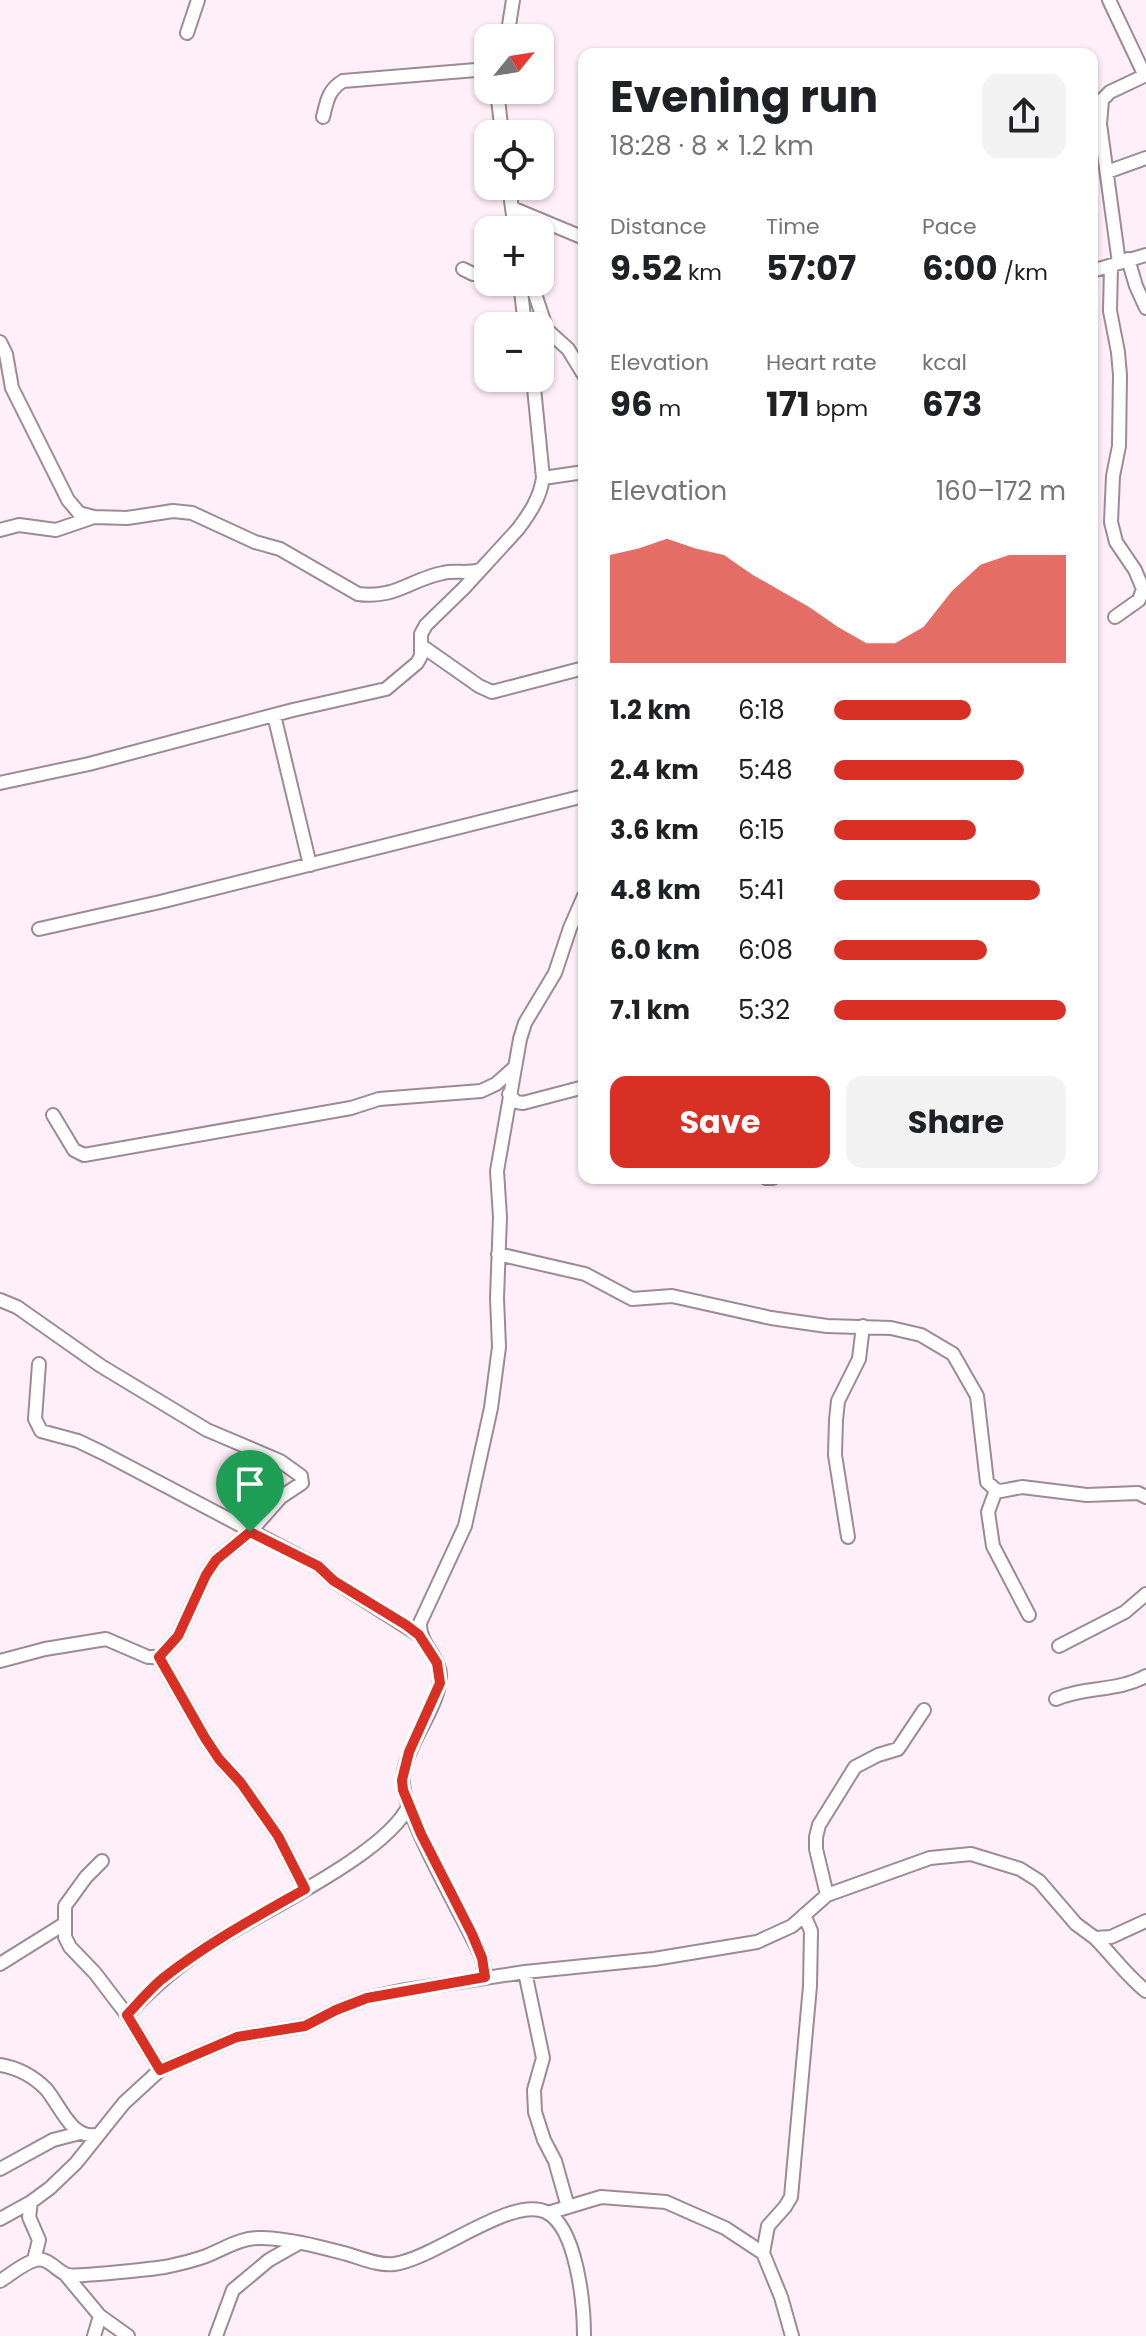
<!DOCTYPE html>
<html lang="en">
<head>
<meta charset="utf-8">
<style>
	body { margin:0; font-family:Poppins,sans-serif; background:#f2f2f2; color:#202124; height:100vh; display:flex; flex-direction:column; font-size:30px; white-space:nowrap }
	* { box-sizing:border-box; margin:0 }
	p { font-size:26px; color:#757577 }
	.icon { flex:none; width:44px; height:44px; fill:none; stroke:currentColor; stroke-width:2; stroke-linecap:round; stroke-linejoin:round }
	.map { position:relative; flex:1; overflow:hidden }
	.side { position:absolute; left:578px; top:48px; width:520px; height:1136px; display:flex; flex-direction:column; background:#fff; border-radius:16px; box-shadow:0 2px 6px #0004 }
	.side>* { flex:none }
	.needle { width:52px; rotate:60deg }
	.controls { position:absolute; left:474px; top:24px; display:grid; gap:16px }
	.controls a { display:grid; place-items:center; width:80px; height:80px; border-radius:16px; background:#fff; box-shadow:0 2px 6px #0004; font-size:40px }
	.pin { position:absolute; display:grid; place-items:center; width:68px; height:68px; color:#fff; margin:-82px -34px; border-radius:50% 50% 50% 0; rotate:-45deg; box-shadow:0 0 8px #0007 }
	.pin .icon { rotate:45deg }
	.round { display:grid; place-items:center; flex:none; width:84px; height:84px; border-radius:16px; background:#f2f2f2 }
	.overview { display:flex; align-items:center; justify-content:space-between; height:136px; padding:0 32px }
	h1 { font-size:44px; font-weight:700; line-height:60px }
	.metrics { display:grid; grid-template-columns:repeat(3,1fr); gap:12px; height:136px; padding:8px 32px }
	.metrics div { display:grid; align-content:center }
	.metrics b { font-size:34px; font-weight:700 }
	.metrics small { font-size:22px; font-weight:400 }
	.metrics p { font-size:22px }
	.chart { height:224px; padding:16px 32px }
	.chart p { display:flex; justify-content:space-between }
	.chart svg { width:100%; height:144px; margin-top:8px; fill:#d93025; opacity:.7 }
	.action { display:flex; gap:16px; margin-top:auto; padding:16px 32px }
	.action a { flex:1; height:92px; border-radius:16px; background:#d93025; color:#fff; font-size:32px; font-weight:700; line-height:92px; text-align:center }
	.action a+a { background:#f2f2f2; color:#202124 }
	ul { padding:0 32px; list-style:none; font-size:26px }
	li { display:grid; grid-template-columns:128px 96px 1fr; align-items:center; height:60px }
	li i { height:20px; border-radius:10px; background:#d93025 }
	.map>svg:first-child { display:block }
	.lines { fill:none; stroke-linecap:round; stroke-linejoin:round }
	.minor-casing { stroke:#9c8b94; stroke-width:16 }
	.minor { stroke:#fff; stroke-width:12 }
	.route-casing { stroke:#fff; stroke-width:16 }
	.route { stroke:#d93025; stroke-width:10 }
</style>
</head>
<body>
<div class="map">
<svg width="1146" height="2336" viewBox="0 0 1146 2336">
	<rect width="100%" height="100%" fill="#feeff8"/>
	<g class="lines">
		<defs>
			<path id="minor" d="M1109,0l36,76
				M187,33l11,-33
				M507,38l6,-38
				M497,90l5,44
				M323,117c4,-16 5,-27 20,-36l145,-12
				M1107,172l39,-14
				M509,186l6,44
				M512,208l72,30
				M1128,259l8,27 10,22
				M1119,263l-19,-139 2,-24 8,-8 36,-17
				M1111,266l-1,45 8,41 2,23 -1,71 -6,30 -2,46 5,20 19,28 8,19 -4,11 -24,17
				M463,269l10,5 15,-1
				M1092,271l54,-16
				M520,282l5,44
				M531,282l16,48 21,19 16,26
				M0,342l6,12 6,34 56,112 11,13 15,4
				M543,478l41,-6
				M0,530l19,-5 37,5 38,-13 33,1 46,-7 19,2 63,29 25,7 78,45c38,5 53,-15 85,-21 13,-3 24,1 37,-3
				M422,646l57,40 13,6 92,-24
				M274,715l36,150
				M0,783l89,-19 204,-54 93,-21 31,-26 4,-7v-22l5,-9 38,-37 54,-59c12,-16 22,-31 25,-51l-10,-100
				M39,929l121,-27 424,-106
				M509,1094l7,8 7,1 61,-16
				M53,1115l21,35 10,5 267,-47 28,-9 102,-8 15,-7 19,-17
				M766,1178h7
				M498,1254l87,20 47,25 40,-3 99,22 56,8 64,2 30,7 32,19 24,42 10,86 9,8 5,1 21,-4 65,8 51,-2 8,4
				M0,1300l17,7 84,59 106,64 73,31 21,15 1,7 -21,14 -31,35 -34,28 -10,15 -28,61 -19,21h-11l-42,-18 -61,10 -45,12
				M39,1364l-4,55 6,12 37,10 25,12 215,113 16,15 85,54
				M996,1490l-8,22 5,34 36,69
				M848,1537l-13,-82 1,-35 2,-19 21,-42 4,-33
				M1059,1646l66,-34 21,-18
				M159,1657l46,81 14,21 22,24 37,53 27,53
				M1056,1699c29,-13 61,-7 90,-23
				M102,1861l-16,16 -21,29v31l5,10 25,26 32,42 33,55
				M827,1895l-11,-46v-12l3,-12 36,-58 23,-12 20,-6 26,-39
				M1095,1938c18,18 31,37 51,53
				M0,1964l64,-40
				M525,1972l18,86 -9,32 1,22 9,28 11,21 13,46
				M485,1977l-3,-19c-16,-37 -83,-149 -79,-181 4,-35 33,-64 37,-98 2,-22 -21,-33 -20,-56l45,-97 26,-118 8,-61 -2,-49 3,-81 -3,-46 23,-132 5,-16 30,-50 15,-45 14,-32
				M127,2015c27,-29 55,-53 89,-74 47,-30 172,-88 193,-136
				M0,2065c18,3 33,11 46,24 14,16 25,50 50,46
				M0,2169l53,-29 27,-7
				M31,2202l-2,15 10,23 -5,20
				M548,2213l53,-16 65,5 59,26 38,25
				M0,2219l31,-17 19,-14 26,-25 48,-60 36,-33 77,-33 68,-11 31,-16 31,-12 33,-7 125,-19 129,-13 103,-17 35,-16 35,-31 103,-37 41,-4 49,15 19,12 37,43 19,14 16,-1 35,-16
				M65,2274l35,42 28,20
				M0,2281c10,-6 25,-19 36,-21 13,-3 21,12 32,15 10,2 83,-6 97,-8 14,-3 28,-6 41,-11 20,-8 35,-19 57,-18 28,1 57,9 84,16 14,4 32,12 47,10 40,-5 118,-69 152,-52 31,15 38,93 38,124
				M94,2336l6,-20
				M216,2336l17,-46 36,-30 30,-17
				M792,2336l-11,-39 -18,-44 5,-27 17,-19 6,-10 19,-211 1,-55 -7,-16"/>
		</defs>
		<use href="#minor" class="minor-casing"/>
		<use href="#minor" class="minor"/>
	</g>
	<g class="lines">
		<defs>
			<path id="route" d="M250,1532l68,34 16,15 72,44 13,10 18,28 3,20 -31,69 -7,28 1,10 18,44 51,100 10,24 3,19 -118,21 -31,12 -31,16 -68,11 -77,33 -33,-55c11,-12 22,-25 35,-36 44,-35 94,-62 143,-90l-27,-53 -37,-53 -22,-24 -14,-21 -46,-81 19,-21 28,-61 10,-15z"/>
		</defs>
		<use href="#route" class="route-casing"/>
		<use href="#route" class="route"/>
	</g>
</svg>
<div class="controls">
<a><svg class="needle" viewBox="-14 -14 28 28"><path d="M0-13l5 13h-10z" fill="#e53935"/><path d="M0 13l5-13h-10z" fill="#757577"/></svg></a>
<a><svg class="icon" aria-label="locate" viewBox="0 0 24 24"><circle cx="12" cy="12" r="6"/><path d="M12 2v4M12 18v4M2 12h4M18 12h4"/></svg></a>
<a>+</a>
<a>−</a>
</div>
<div class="pin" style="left:250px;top:1532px;background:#1e9e55"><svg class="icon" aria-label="arrive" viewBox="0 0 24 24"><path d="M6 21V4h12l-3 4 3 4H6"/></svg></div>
<section class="side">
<div class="overview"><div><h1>Evening run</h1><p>18:28 · 8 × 1.2 km</p></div><a class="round"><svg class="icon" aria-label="share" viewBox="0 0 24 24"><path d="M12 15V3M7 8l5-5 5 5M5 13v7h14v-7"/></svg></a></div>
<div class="metrics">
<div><p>Distance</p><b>9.52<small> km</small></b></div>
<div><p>Time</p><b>57:07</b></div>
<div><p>Pace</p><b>6:00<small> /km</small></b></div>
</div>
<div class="metrics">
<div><p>Elevation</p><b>96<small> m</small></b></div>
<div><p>Heart rate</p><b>171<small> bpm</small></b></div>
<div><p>kcal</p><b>673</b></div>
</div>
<div class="chart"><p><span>Elevation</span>160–172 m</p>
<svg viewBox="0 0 160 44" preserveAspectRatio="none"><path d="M0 44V11L10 9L20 6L30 9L40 11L50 17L60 22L70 27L80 33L90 38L100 38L110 33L120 22L130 14L140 11L150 11L160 11V44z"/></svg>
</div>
<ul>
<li><b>1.2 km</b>6:18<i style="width:59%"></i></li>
<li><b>2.4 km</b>5:48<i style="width:82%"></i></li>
<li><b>3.6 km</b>6:15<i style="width:61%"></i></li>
<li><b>4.8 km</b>5:41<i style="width:89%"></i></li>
<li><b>6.0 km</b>6:08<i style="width:66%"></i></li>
<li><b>7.1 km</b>5:32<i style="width:100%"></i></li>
</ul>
<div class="action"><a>Save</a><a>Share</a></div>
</section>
</div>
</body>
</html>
